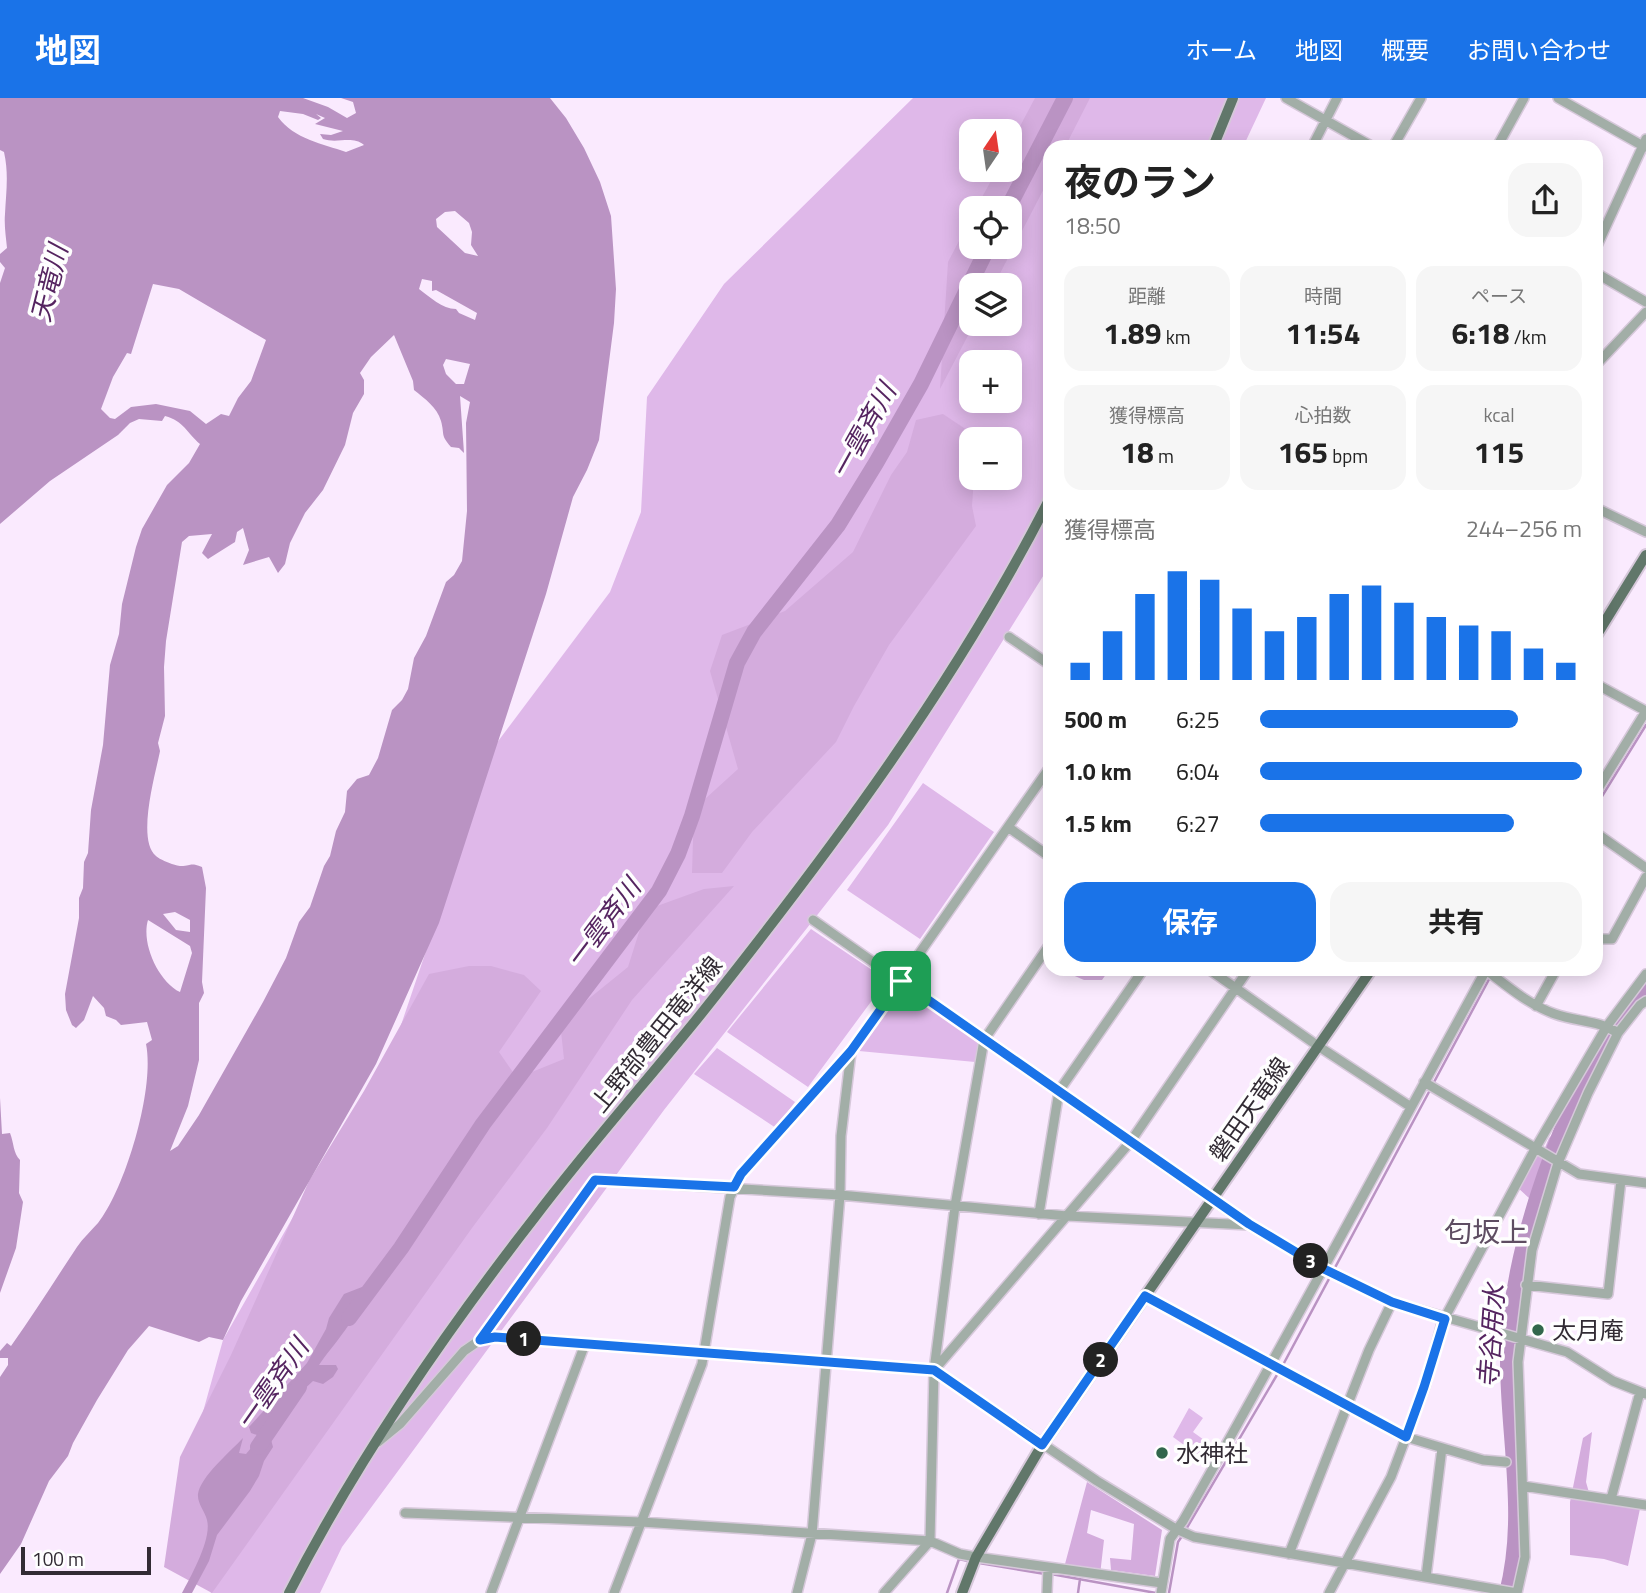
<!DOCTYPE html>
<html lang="ja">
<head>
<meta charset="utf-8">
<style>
	body { margin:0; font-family:"Titillium Web","Noto Sans JP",sans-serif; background:#f6f6f6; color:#222; height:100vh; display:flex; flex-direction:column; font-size:26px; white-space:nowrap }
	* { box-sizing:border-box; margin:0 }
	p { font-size:23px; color:#767676 }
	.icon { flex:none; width:38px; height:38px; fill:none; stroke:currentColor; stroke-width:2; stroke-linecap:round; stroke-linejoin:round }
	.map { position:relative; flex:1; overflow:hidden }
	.panel { position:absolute; left:1043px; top:42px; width:560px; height:836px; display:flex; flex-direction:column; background:#fff; border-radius:21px; box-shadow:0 4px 18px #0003 }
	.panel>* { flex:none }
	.needle { width:46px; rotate:13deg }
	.controls { position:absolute; left:959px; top:21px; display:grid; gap:14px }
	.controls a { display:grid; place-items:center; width:63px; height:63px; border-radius:14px; background:#fff; box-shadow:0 4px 18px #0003; font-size:35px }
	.scale { position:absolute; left:21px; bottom:18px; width:130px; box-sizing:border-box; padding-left:7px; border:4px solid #322b34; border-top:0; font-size:19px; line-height:24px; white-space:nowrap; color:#322b34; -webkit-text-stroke:5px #fefefe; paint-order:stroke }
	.pin { position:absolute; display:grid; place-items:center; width:60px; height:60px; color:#fff; margin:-30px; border-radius:14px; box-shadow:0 4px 10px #0006 }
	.km { position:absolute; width:35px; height:35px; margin:-18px; border-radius:50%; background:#222; color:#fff; font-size:19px; line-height:35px; text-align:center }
	.round { display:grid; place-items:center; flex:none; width:74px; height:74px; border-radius:21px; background:#f6f6f6 }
	.headline { display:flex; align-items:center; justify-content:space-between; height:119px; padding:0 21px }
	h1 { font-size:38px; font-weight:700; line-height:52px }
	.figures { display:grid; grid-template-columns:repeat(3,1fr); gap:10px; height:119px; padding:7px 21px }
	.figures div { display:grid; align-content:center; border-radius:18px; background:#f6f6f6; text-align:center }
	.figures b { font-size:30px; font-weight:700 }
	.figures small { font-size:19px; font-weight:400 }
	.figures p { font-size:19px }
	.chart { height:196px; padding:14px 21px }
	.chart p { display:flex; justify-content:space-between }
	.chart svg { width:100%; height:126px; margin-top:7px; stroke:#1a73e8; stroke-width:6 }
	.action { display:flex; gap:14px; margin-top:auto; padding:14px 21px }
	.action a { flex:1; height:80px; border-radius:21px; background:#1a73e8; color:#fff; font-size:28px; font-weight:700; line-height:80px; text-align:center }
	.action a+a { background:#f6f6f6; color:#222 }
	ul { padding:0 21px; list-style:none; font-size:23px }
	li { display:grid; grid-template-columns:112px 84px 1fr; align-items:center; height:52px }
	li i { height:18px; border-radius:9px; background:#1a73e8 }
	header { display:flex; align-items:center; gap:42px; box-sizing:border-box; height:98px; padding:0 35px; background:#1a73e8; color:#fff }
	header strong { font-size:33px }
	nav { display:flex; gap:38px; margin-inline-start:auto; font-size:24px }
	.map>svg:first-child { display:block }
	.green { fill:#dfb8e9; fill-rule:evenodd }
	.forest { fill:#d4acdd }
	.water { fill:#ba93c3; fill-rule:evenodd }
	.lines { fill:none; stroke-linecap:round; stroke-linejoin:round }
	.stream { stroke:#ba93c3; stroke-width:2.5 }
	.river { stroke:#ba93c3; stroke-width:16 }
	.minor-casing { stroke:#d6c8da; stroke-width:12 }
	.major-casing { stroke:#d6c8da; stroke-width:14 }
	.minor { stroke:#a2aea7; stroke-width:9 }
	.major { stroke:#61776a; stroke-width:10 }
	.route-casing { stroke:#fff; stroke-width:14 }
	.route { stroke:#1a73e8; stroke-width:9 }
	.poi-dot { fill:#32674c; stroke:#fefefe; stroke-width:2.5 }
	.labels { text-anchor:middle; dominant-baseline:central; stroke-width:7; stroke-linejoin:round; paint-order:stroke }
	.street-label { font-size:24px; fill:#322b34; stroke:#fefefe }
	.poi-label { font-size:24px; fill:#322b34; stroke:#fefefe; text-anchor:start }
	.water-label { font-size:26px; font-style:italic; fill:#552460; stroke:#fefefe }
	.quarter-label { font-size:28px; fill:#5e4d62; stroke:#fefefe }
</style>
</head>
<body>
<header>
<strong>地図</strong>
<nav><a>ホーム</a><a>地図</a><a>概要</a><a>お問い合わせ</a></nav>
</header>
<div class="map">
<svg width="1646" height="1495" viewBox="0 0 1646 1495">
	<rect width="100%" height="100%" fill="#faeafe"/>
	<path class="green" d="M913,0h353l-23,49h-193v418l-162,260 -224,285 -322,437 -22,46h-109l-37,-77 49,-176 176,-309 97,-287 114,-152 31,-80 6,-115 77,-113zM971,33h39v39h-39zM971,110h39v39h-39zM971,187h39v39h-39zM971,264h39v39h-39zM971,341h39v39h-39z
		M923,685l71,49 -74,107 -73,-49z
		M811,831l76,51 -79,107 -81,-55z
		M903,891l77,55 -5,18 -116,-11z
		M717,950l78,54 -19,26 -82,-54z
		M1189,1310l14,10 -10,14 25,18 -9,13 -36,-26z"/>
	<path class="forest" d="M1035,0h55l-25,49h-15v30l-56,108h-23v39h3l-34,65 8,-127 23,-44v29h39v-39h-34l21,-38h13v-25z
		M943,316l33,22v3h-5v39h3l-2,28 4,20 -87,119 -35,61 -18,36 -84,90 -30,41h-30l2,-64 44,-40 -28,-98 12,-36 63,-24 68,-59 38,-77 16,-23 9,-32z
		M734,788l-102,114 -85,128 -75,100 -260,365 -48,-26 16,-110 51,-102 78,-174 55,-90 65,-117 40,-8h22l33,9 17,16 -42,61 18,26 47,-19 -4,-37 68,-55 18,-57 58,-21z
		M1061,872h48l-7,10h-18z
		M1585,972h6l-34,87 -35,120 -11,-1 18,-78 -12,-11 20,-37h7l5,-12 7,-7c2,-15 7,-18 16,-29 7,-9 10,-21 13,-32z
		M1592,1334l-6,50 4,14 51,8 -13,62 -24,-7 -34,-4v-53l13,-64z
		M1087,1384l75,48 -7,46 -44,-6 -1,-12 21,2 3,-36 -43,-14 -4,23 17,7 -4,35 -35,-11z"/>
	<path class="water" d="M0,0h303l25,9 19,11 9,-5 -3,-11 -12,-4h209l16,20 18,30 16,34 11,34 5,73 -2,34 -15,117 -12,30 -14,27 -27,97 -107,329 -63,141 -135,237 -18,39 -14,-3 -10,5 -50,-16 -21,24 -31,50 -24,43 -5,13 -19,25 -28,63 -21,30v-197l8,-12v-7h-8v-7l7,-8 4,3c23,-32 44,-66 66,-99 6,-9 14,-16 21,-24 28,-36 57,-135 48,-179l6,-4 -5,-18 -26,3 -5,-5 -10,-4 -2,-8 -11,-12 -9,24 -8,8 -4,-3 -6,-15 -1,-16 14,-76v-20l4,-10 1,-26 4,-9 3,-43 12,-65 7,-80 9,-31 3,-30 14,-57 6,-18 25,-44 22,-22 11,-19c-13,-11 -16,-23 -35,-28l-3,5 -23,-2 -9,4 -12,12 -68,46 -50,43v-241l5,-15 -5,-6v-8l7,-6c-1,-11 -3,-23 -2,-34 1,-21 4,-40 -1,-62l-4,-2zM280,13l23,3 15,6 3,-2 -5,-4 9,4 -10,6 28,7 -12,4 -11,-1 3,5c15,5 29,-4 41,6l-18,7c-23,-8 -52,-13 -68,-35zM455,113l14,12 3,9 -1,13 7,11 -13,-3 -28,-26 -1,-8 9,-7zM422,181l10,2v10l4,-1 41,23 -2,7 -16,-7 -3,-4c-14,0 -26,-12 -37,-20zM153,186l26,5 87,51 -15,41 -13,17 -9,18 -8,-2 -15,10 -16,-13 -34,-7 -25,3 -16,12 -5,-1 -9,-9 12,-32 14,-24 4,1zM394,237l19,46 1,9c11,9 23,17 27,31 4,15 -1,13 10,26l8,1 5,5 -4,-57 10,6 -4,21 1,88 -5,50 -8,14 -8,7 -20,54 -12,22 -6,31 -6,11 -10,10 -14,48 -9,17 -12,4 -10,12 -2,21 -9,19 -6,25 -6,10 -14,41 -11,15 -13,36 -23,44 -64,113 -21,31 -8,5 18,-45 11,-46v-57l5,-10 -2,-11 4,-94 -4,-21c-13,-5 -10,-1 -21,-1 -5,0 -21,-6 -25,-10 -20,-16 0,-84 4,-105l-2,-8 7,-27 -1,-49 2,-26 16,-99 7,-6 23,-2 -10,19 6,6 27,-17 2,-10 6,-4 6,22 -6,15 26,-8 9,16 7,-9 5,-21 15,-30 18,-23 22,-45 8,-32 11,-19v-14l-4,-7 11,-16zM446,261l24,5 -6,20h-8l-10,-10 -3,-9zM175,814l15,8v12l-14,-2 -13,-16zM148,822l42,26 2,7 -12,39c-22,-11 -39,-49 -32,-72z
		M0,1000l2,36 8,-1c4,10 3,20 10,27l-1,33 4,9 -7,46 -16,45z
		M362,1189c5,23 -30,58 -43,78h17l2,4 -5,8 -10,7 -10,-3 -46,43 6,23 -9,14 -5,15 -9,15 -33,44 -8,26 -17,32h-10c9,-17 30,-54 25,-73 -2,-8 -10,-17 -9,-26 2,-17 33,-43 45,-56l-4,15 7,1 10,-12 1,-7 -6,-2 -2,-6 58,-64 19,-34 3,-11 15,-24z"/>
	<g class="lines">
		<path class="stream" d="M1596,708l50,-81
			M1433,986l61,-114
			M1185,1433l99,-168 146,-273
			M979,1465l66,11
			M1051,1476l105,19
			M947,1495l12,-34 13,3
			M1078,1495l2,-14
			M1169,1495l9,-51 4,-6"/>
		<path class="river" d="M1008,110l57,-110
			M349,1220l52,-70 82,-124 176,-233 19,-37 14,-38 45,-153 17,-31 84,-107 38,-62 45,-79 67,-137
			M258,1349l41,-60
			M1507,1495c20,-76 1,-156 1,-233 1,-103 47,-230 97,-319 12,-20 27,-38 41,-56"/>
		<defs>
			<path id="minor" d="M1286,0l87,49
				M1558,0l87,49
				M1312,49l25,-49
				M1393,49l28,-49
				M1497,49l27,-49
				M1596,150l50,-109
				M1596,175l50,29
				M1596,267l50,-53
				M1596,410l50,24
				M1009,539l41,28
				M1596,586l50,27
				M1596,694l50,-81
				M1008,729l42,30
				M1596,735l50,35
				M813,822l436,305 75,44 68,33 175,50 46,29 33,13
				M1596,841h16l34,-62
				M1210,872l108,76 93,61
				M1536,908l20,-36
				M1424,984l155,92 67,9
				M1039,1116l20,-123 84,-121
				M1526,1187l82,9 13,-114
				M1145,1198l261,141 77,23 23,2
				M480,1242l115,-160 245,15 227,21 182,9
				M935,1271l196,-228 117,-171
				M378,1344l22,-18 64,-73 16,-11 15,-3 439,33 163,111 79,48 18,8 323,56
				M1523,1388l123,19
				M1611,1401l29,-107
				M405,1415l236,9 289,19 30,13 16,3 186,26
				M1289,1456l80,-204 23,-48
				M1426,1479l16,-129
				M491,1495l94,-249
				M614,1495l88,-229 28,-167 11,-23 110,-123 199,-284
				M797,1495l15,-59 28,-339 1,-59 10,-84
				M884,1495l46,-52 4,-171 21,-164 29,-166 66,-96
				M1047,1495l1,-25
				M1161,1495l9,-54 13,-18c104,-182 202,-367 303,-551 21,16 43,35 69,44 22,8 44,6 63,19
				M1329,1495l62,-116 34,-90 17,-64 93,-174 72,-123 39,-52
				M1517,1495l8,-36 -7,-195 14,-112 26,-87 30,-70 30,-60 22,-28 6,-4"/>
			<path id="major" d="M1213,49l20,-49
				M1596,538l50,-81
				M289,1495c68,-133 154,-258 246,-376 53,-70 111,-135 166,-203 129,-162 255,-331 349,-516
				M962,1495l14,-36 66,-112 329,-475"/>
		</defs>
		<use href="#minor" class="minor-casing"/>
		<use href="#major" class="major-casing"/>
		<use href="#minor" class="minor"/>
		<use href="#major" class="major"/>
	</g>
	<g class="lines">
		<defs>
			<path id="route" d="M901,883l348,243 75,45 68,33 53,17 -21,68 -18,50 -261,-141 -103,149 -108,-75 -439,-33 -15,3 115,-160 139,7 7,-13 110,-123z"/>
		</defs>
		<use href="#route" class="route-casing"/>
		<use href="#route" class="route"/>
	</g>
	<g class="poi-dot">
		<circle cx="1538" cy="1232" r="7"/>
		<circle cx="1162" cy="1355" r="7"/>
	</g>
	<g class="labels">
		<g class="street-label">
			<text transform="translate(656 936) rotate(-51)">上野部豊田竜洋線</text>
			<text transform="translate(1249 1011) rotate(-55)">磐田天竜線</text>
		</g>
		<g class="poi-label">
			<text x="1552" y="1232">太月庵</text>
			<text x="1176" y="1355">水神社</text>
		</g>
		<g class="water-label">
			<text transform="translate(49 185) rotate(-76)">天竜川</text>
			<text transform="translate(863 333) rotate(-61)">一雲斉川</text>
			<text transform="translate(603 825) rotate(-53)">一雲斉川</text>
			<text transform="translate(1491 1238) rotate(-86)">寺谷用水</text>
			<text transform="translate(272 1286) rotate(-55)">一雲斉川</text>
		</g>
		<g class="quarter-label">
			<text x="1486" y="1133">匂坂上</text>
		</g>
	</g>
</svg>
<div class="controls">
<a><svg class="needle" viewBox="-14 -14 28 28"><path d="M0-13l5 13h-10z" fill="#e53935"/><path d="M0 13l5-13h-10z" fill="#767676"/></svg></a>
<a><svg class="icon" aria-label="locate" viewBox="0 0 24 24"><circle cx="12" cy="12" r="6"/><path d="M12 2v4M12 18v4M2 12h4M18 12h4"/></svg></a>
<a><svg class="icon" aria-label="layers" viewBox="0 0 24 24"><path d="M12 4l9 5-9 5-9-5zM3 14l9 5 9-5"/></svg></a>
<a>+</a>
<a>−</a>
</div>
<div class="scale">100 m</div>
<div class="pin" style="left:901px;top:883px;background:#1e9e55"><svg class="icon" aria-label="arrive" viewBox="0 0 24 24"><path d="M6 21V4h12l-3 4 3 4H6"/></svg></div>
<b class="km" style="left:524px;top:1241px">1</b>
<b class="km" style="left:1101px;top:1262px">2</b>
<b class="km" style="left:1311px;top:1163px">3</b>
<section class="panel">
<div class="headline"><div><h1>夜のラン</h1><p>18:50</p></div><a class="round"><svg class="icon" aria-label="share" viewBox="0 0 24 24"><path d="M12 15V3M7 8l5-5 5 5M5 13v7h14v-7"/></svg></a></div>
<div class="figures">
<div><p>距離</p><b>1.89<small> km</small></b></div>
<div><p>時間</p><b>11:54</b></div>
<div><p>ペース</p><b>6:18<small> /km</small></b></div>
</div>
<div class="figures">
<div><p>獲得標高</p><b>18<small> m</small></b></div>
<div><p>心拍数</p><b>165<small> bpm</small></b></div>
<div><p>kcal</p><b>115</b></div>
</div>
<div class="chart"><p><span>獲得標高</span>244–256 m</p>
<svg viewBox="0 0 160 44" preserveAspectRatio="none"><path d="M5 44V38M15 44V27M25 44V14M35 44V6M45 44V9M55 44V19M65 44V27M75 44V22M85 44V14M95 44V11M105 44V17M115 44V22M125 44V25M135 44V27M145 44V33M155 44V38"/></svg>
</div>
<ul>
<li><b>500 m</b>6:25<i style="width:80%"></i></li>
<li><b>1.0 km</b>6:04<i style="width:100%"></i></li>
<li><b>1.5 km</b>6:27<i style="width:79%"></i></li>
</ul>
<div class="action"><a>保存</a><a>共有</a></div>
</section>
</div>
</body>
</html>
